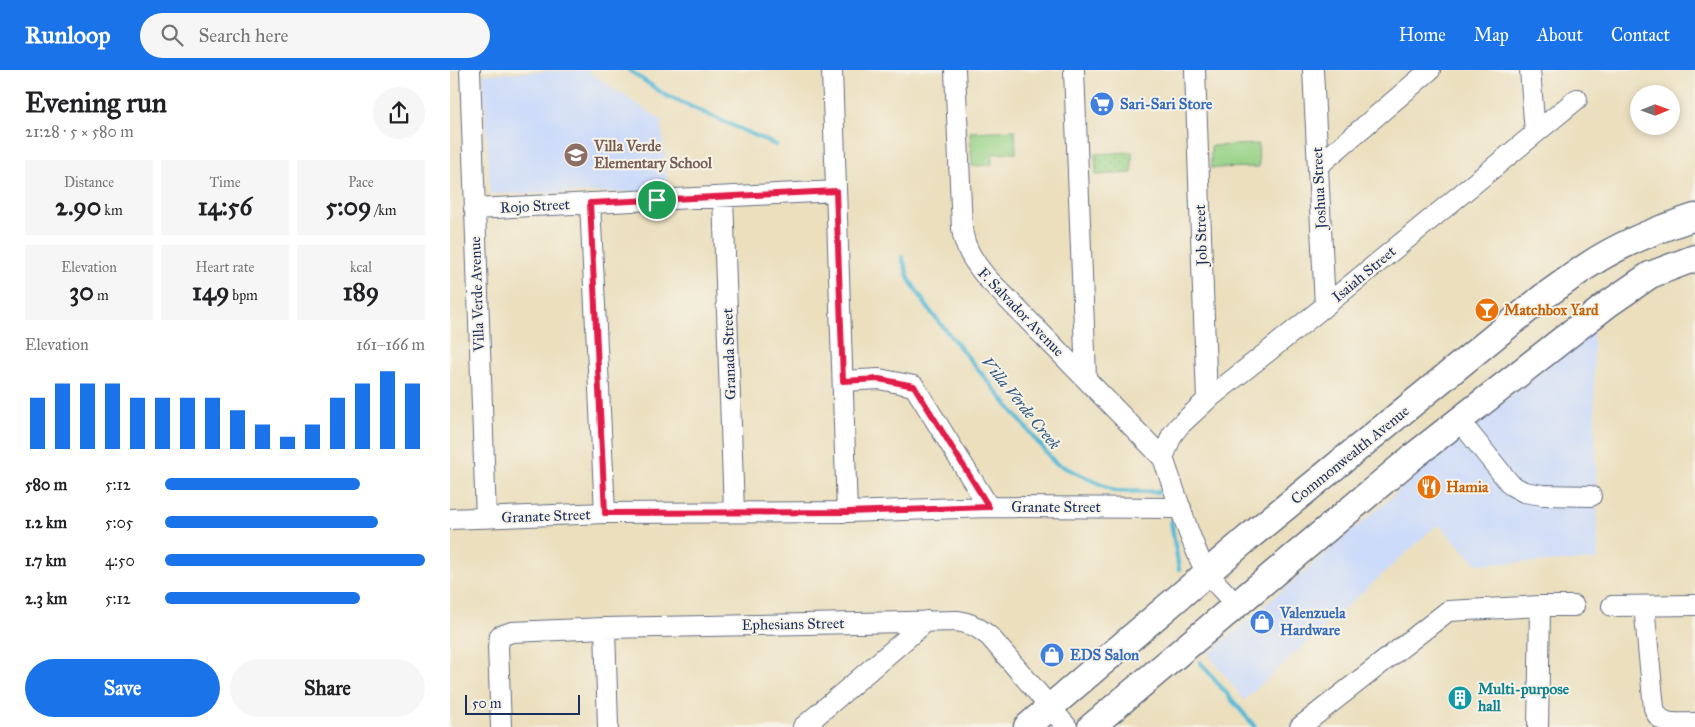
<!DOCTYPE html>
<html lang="en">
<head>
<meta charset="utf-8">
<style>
	body { margin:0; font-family:"IM FELL Great Primer",serif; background:#f6f6f6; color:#202124; height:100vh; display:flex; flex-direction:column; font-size:19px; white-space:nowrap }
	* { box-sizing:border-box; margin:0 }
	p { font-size:16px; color:#757577 }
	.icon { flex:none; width:28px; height:28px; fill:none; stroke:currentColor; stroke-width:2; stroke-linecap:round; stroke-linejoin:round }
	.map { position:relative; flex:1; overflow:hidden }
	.details { display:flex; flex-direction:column; background:#fff; width:450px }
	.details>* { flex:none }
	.needle { width:32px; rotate:89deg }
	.fabs { position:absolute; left:1180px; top:15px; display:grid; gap:10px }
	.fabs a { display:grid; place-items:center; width:50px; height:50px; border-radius:50%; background:#fff; box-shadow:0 2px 8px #0003; font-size:25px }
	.scale { position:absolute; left:15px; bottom:12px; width:115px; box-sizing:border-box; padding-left:5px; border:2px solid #1b2f5e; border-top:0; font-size:14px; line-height:18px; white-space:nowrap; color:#1b2f5e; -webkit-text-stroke:4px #f7f3e8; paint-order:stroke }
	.pin { position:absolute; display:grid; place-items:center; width:42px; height:42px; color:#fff; margin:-21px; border:2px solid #fff; border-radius:50%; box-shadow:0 1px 5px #0007 }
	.round { display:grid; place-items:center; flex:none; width:52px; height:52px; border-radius:26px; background:#f6f6f6 }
	.head { display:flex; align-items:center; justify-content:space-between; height:85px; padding:0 25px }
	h1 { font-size:28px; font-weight:800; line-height:38px }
	.stats { display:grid; grid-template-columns:repeat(3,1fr); gap:8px; height:85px; padding:5px 25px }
	.stats div { display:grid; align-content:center; border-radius:0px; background:#f6f6f6; text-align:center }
	.stats b { font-size:25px; font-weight:800 }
	.stats small { font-size:14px; font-weight:400 }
	.stats p { font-size:14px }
	.chart { height:140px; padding:10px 25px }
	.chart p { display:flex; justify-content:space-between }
	.chart svg { width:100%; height:90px; margin-top:5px; stroke:#1a73e8; stroke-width:6 }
	.action { display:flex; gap:10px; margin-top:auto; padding:10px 25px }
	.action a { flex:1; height:58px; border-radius:30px; background:#1a73e8; color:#fff; font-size:20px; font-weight:800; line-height:58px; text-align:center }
	.action a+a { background:#f6f6f6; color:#202124 }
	ul { padding:0 25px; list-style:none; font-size:16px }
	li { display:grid; grid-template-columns:80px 60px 1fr; align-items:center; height:38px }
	li i { height:12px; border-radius:6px; background:#1a73e8 }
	header { display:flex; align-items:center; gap:30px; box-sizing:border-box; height:70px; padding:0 25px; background:#1a73e8; color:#fff }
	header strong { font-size:24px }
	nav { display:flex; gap:28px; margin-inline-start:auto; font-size:18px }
	.search { width:350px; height:45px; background:#f6f6f6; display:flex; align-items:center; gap:12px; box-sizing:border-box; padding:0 18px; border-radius:28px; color:#757577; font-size:19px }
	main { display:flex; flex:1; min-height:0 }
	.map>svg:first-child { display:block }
	.built { fill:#ccdbfa }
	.green { fill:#96d185; stroke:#588072 }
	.park { fill:url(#park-dots); stroke:#588072 }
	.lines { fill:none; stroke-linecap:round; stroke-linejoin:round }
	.stream { stroke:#56b9d5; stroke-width:4.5 }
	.minor-casing { stroke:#646d80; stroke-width:22 }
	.major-casing { stroke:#646d80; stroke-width:29 }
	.minor { stroke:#fff; stroke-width:20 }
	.major { stroke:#fff; stroke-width:26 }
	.route-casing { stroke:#fff; stroke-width:10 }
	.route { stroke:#e11d48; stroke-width:6 }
	.labels { text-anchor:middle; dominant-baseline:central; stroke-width:4; stroke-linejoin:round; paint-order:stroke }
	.shop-label { font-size:15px; font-weight:bold; fill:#366cbe; stroke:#f7f3e8; text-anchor:start }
	.education-label { font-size:15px; font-weight:bold; fill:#785e54; stroke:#f7f3e8; text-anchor:start }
	.street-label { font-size:15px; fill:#1b2f5e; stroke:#f7f3e8 }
	.food-label { font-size:15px; font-weight:bold; fill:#c56008; stroke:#f7f3e8; text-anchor:start }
	.culture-label { font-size:15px; font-weight:bold; fill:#0d838f; stroke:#f7f3e8; text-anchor:start }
	.water-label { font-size:16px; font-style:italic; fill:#2d5882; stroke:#f7f3e8 }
</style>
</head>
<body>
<header>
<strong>Runloop</strong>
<div class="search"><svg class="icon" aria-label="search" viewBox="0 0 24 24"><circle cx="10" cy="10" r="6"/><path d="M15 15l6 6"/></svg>Search here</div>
<nav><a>Home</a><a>Map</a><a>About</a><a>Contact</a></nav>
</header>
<main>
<section class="details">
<div class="head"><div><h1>Evening run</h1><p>21:28 · 5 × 580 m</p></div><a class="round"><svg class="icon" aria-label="share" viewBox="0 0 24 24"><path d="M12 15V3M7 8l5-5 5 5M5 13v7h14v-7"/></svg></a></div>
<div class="stats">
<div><p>Distance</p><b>2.90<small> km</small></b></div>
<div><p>Time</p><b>14:56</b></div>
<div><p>Pace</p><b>5:09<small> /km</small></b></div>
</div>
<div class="stats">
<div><p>Elevation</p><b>30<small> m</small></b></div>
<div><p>Heart rate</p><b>149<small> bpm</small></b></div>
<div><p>kcal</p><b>189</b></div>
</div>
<div class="chart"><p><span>Elevation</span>161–166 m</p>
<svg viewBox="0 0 160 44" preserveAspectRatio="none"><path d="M5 44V19M15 44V12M25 44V12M35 44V12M45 44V19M55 44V19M65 44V19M75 44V19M85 44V25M95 44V32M105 44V38M115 44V32M125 44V19M135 44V12M145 44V6M155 44V12"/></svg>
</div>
<ul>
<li><b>580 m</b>5:12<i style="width:75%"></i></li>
<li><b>1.2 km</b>5:05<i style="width:82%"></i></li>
<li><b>1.7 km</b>4:50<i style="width:100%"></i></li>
<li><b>2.3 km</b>5:12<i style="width:75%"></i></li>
</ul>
<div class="action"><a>Save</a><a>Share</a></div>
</section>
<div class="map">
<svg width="1245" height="657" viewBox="0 0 1245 657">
	<defs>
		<pattern id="park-dots" width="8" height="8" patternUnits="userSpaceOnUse" patternTransform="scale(1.25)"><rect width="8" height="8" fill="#96d185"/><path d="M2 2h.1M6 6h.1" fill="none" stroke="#7aaa70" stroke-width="1.8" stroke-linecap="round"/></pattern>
	</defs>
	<rect width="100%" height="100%" fill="#f7f3e8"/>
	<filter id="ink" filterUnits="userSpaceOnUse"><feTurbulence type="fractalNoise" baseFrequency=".02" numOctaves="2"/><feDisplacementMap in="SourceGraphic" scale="10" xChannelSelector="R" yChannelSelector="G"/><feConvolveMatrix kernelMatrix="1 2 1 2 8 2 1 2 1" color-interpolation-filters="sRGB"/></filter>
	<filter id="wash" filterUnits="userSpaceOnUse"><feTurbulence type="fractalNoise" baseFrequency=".0096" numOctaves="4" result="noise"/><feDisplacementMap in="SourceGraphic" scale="20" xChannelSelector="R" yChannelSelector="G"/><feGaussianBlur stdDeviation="1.12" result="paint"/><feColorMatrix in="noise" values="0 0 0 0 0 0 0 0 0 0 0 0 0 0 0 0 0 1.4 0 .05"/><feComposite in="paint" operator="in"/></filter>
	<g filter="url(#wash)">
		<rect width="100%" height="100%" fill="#ebdfbe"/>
		<path class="built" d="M136,0l75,50 7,71 -178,3 -7,-120z
			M1143,255l5,235 -121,4 -39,-40 -194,176 -36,-46z"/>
		<path class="green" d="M565,60l1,23 -24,1v11l-20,1 -2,-34z
			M808,74l1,23 -48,1v-22z"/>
		<path class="park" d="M682,82v21l-36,2 -1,-21z"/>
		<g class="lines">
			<path class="stream" d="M179,0l36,25 111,50
				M452,187l7,22 21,32 125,152 60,28 48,1 5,6
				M721,451l8,48
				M750,592l55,65"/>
		</g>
	</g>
	<g filter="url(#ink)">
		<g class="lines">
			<defs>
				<path id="minor" d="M20,0l16,448
					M382,0l15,442
					M505,0l7,158c2,20 12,34 25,50l176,180 26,75 11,27 7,13 29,32
					M624,0l12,308
					M745,0l12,330
					M863,0l12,236
					M1080,0l5,63
					M868,96l112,-96
					M273,127l11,315
					M140,133l15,310
					M24,139l362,-18
					M393,311l36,-2 35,7 75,121
					M1009,350l52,65 13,7 19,3 48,1
					M713,388l9,-23 7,-9 28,-26 118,-94 252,-207
					M0,449l155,-6 242,-1 142,-5 192,1
					M1162,536l83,-1
					M1194,536l10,102c6,19 22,15 41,15
					M155,558l3,99
					M51,657l-3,-80 2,-11 12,-4 93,-4 352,-7c14,2 22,7 33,16l77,90
					M353,657l124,-106
					M850,657l148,-116 92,-5h34
					M1088,657l2,-121"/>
				<path id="major" d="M577,657l222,-190 294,-240c15,-10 29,-21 44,-31 33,-22 70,-37 108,-49
					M641,657l324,-272 193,-151 42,-29 45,-17"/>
			</defs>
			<use href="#minor" class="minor-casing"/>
			<use href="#major" class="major-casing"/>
			<use href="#minor" class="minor"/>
			<use href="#major" class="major"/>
		</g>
	</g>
	<g class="lines" filter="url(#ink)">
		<defs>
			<path id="route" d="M386,121l7,190 36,-2 35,7 75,121 -142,5 -242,1 -15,-310z"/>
		</defs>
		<use href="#route" class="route-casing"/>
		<use href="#route" class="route"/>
	</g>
	<defs>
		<symbol id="supermarket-disc" viewBox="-11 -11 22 22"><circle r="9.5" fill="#3f7fe0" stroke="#f7f3e8"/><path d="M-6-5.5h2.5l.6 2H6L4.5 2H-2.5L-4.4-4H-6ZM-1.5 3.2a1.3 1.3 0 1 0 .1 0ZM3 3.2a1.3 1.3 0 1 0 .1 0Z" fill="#fff"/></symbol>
		<symbol id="school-disc" viewBox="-11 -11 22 22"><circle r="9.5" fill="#8d6e63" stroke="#f7f3e8"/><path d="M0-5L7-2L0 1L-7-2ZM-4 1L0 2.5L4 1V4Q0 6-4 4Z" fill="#fff"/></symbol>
		<symbol id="bar-disc" viewBox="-11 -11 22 22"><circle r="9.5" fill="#e8710a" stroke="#f7f3e8"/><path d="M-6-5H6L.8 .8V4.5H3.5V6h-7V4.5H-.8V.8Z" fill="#fff"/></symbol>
		<symbol id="restaurant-disc" viewBox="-11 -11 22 22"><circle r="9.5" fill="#e8710a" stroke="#f7f3e8"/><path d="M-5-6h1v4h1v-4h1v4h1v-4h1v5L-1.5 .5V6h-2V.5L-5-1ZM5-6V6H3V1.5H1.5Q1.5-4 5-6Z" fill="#fff"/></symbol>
		<symbol id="shop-disc" viewBox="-11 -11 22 22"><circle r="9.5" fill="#3f7fe0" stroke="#f7f3e8"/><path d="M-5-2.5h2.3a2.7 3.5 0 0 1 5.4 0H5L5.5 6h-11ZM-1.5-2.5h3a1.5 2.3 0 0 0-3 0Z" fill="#fff"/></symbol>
		<symbol id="building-disc" viewBox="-11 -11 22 22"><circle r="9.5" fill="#0f9aa8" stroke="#f7f3e8"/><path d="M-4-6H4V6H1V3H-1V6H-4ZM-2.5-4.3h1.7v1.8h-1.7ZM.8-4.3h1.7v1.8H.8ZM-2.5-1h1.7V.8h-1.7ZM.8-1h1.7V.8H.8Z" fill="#fff"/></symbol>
	</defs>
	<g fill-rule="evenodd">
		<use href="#supermarket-disc" x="638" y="20" width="28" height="28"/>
		<use href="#school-disc" x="112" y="71" width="28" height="28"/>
		<use href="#bar-disc" x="1023" y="226" width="28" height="28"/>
		<use href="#restaurant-disc" x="965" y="403" width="28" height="28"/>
		<use href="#shop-disc" x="798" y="538" width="28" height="28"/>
		<use href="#shop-disc" x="588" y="571" width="28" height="28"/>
		<use href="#building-disc" x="996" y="614" width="28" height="28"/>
	</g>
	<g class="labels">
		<g class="shop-label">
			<text x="670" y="34">Sari-Sari Store</text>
			<text x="830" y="543">Valenzuela<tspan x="830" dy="17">Hardware</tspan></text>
			<text x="620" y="585">EDS Salon</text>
		</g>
		<g class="education-label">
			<text x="144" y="76">Villa Verde<tspan x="144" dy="17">Elementary School</tspan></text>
		</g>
		<g class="street-label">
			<text transform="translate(869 118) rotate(-93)">Joshua Street</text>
			<text transform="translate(85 136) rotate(-3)">Rojo Street</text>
			<text transform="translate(751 165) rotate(-92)">Job Street</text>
			<text transform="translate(914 204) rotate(-40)">Isaiah Street</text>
			<text transform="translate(27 224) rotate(-92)">Villa Verde Avenue</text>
			<text transform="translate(571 242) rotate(46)">F. Salvador Avenue</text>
			<text transform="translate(279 284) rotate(-92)">Granada Street</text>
			<text transform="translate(900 385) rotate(-39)">Commonwealth Avenue</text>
			<text x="606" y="437">Granate Street</text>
			<text transform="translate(96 446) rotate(-2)">Granate Street</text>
			<text transform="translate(343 554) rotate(-1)">Ephesians Street</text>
		</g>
		<g class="food-label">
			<text x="1054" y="240">Matchbox Yard</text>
			<text x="996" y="417">Hamia</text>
		</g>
		<g class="culture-label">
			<text x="1028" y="619">Multi-purpose<tspan x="1028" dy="17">hall</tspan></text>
		</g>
		<g class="water-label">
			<text transform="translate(571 333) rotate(51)">Villa Verde Creek</text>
		</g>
	</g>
</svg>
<div class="fabs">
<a><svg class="needle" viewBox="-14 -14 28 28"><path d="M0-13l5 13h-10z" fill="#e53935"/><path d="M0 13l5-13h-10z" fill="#757577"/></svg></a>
</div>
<div class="scale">50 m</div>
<div class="pin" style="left:207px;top:130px;background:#1e9e55"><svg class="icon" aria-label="arrive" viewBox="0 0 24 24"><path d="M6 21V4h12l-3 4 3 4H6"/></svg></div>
</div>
</main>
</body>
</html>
